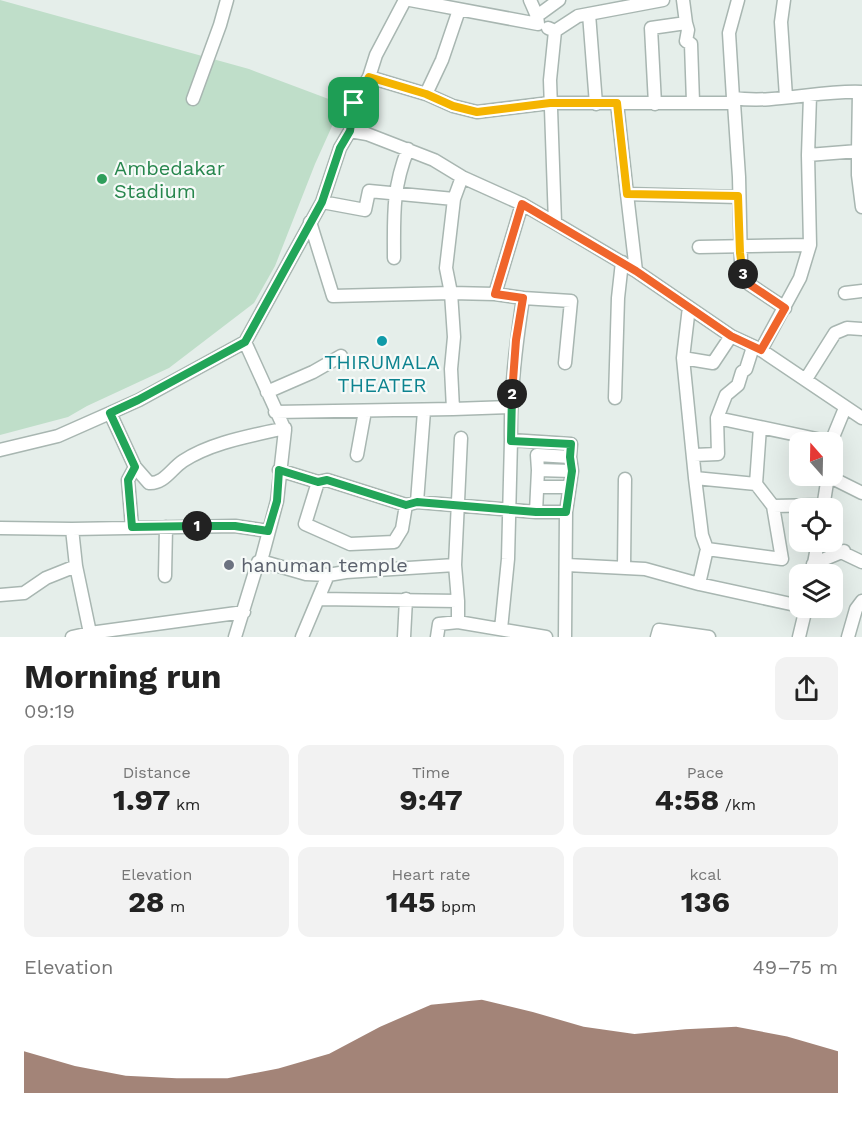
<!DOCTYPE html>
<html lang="en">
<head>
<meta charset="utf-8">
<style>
	body { margin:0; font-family:"Work Sans",sans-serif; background:#f2f2f2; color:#222; height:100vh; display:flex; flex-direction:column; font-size:22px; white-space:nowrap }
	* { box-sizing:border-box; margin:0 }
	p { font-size:20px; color:#767676 }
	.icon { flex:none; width:33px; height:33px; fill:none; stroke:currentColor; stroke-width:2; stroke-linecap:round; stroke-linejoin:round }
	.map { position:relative; height:637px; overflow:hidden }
	.drawer { display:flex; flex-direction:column; background:#fff; flex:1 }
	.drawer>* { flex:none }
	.needle { width:39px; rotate:340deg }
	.buttons { position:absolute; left:789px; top:432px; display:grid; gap:12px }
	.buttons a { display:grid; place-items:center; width:54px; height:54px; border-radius:12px; background:#fff; box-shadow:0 6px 24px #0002; font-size:30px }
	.pin { position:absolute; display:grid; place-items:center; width:51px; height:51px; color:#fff; margin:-26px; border-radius:12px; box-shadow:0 3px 9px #0006 }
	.km { position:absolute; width:30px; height:30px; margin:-15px; border-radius:50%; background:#222; color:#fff; font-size:16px; line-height:30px; text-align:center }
	.round { display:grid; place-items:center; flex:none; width:63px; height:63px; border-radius:12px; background:#f2f2f2 }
	.summary { display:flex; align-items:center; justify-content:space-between; height:102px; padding:0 24px }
	h1 { font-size:33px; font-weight:700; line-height:45px }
	.figures { display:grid; grid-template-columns:repeat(3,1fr); gap:9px; height:102px; padding:6px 24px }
	.figures div { display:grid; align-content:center; border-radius:12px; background:#f2f2f2; text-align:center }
	.figures b { font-size:30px; font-weight:700 }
	.figures small { font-size:16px; font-weight:400 }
	.figures p { font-size:16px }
	.chart { height:168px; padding:12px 24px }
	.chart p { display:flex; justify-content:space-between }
	.chart svg { width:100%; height:108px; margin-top:6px; fill:#7d5140; opacity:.7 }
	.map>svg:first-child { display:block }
	.green { fill:#bfdec9 }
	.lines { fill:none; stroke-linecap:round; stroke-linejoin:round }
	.minor-casing { stroke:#a8b6b1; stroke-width:15 }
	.minor { stroke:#fff; stroke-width:12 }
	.split-1-casing { stroke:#fff; stroke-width:12 }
	.split-2-casing { stroke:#fff; stroke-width:12 }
	.split-3-casing { stroke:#fff; stroke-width:12 }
	.split-4-casing { stroke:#fff; stroke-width:12 }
	.split-1 { stroke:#22a559; stroke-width:8 }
	.split-2 { stroke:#22a559; stroke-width:8 }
	.split-3 { stroke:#f0652b; stroke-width:8 }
	.split-4 { stroke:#f5b400; stroke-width:8 }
	.leisure-dot { fill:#2e9e5b; stroke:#f6faf8; stroke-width:2 }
	.culture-dot { fill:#0f9aa8; stroke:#f6faf8; stroke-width:2 }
	.worship-dot { fill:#6b7280; stroke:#f6faf8; stroke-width:2 }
	.labels { text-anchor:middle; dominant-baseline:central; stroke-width:4.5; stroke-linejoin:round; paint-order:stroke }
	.leisure-label { font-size:20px; fill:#27864d; stroke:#f6faf8; text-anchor:start }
	.culture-label { font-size:20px; fill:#0d838f; stroke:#f6faf8 }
	.worship-label { font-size:20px; fill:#5b616d; stroke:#f6faf8; text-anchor:start }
</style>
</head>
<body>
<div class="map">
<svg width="862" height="637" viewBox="0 0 862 637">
	<rect width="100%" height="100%" fill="#e5eeea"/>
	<path class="green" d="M0,0l249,69 93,35 -27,60 -40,102 -21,37 -85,65 -82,38 -19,11 -68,18z"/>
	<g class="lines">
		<defs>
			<path id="minor" d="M410,0l128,24 -1,-8 -7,-16
				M784,0l-3,22 5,75
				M589,14l7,90
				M537,16l22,-16
				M686,23l2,7 -2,11 5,3 2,58
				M548,28l7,3 23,-15 85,-16
				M555,31l-5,49 5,143
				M369,77l57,17 27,12 24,6 73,-9h184l-1,-5c43,6 86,-8 129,-6
				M426,94l16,-34 17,-50
				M733,98l-4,-65 9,-33
				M193,99l27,-74 7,-25
				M617,103l10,91
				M734,103l5,74 2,87 8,20 36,24
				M655,104l-4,-76 35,-5 -3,-23
				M350,131l4,-28 15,-26 7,-22 29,-55
				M858,151l1,-59
				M808,155l2,-59
				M322,202l43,8 4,-19 85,8
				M310,222l23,74 118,-3 44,1 27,-90
				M699,247l111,-2
				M394,258c0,-42 -2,-69 14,-109
				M636,271l-9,-77 111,3
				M845,293l17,-2
				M495,294l28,4c-7,47 -13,94 -12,142
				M523,298l48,3 -6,62
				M689,307l-6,51 12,120 7,57 5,14
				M761,350l39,-72 10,-33 -2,-90 50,-4v24l4,32
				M683,358l30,5 18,-27
				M806,379l29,-46 12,-5 15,1
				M267,392l46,-20 28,-16
				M615,398l3,-100 4,-36
				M453,409l58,-2
				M275,412l178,-3 -2,-40 3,-32 -3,-44 -5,-25 8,-69 8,-22
				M110,413l25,54 14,16c15,1 22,-14 34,-22 29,-19 68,-25 102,-33
				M717,418l9,-23 12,-10 4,-13 4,-3 7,-22
				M760,427l-4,57 17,22 51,-1
				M831,442l14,-34
				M0,450l58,-14 52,-23 29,-13 106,-58 77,-140 18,-54 10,-17 17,3 67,26 28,17 60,27 33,19 81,48 95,65 30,14 101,68
				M357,455l8,-44
				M694,455l24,-1 -1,-36 114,24
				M279,470l39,12 9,-2 79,25 11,-3 119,10h30
				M538,470l-1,-15 33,2
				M828,476l34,17
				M695,478l61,6
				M318,482l-13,42 45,20 44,-2 8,-13 4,-24
				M539,487h29
				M417,502l7,-91
				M773,506l9,53 -75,-10 -8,35 101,22
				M823,508l5,-32
				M536,512l2,-42 34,1
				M132,527l-4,-47 7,-13
				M0,528l72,1 163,-3 33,5
				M72,529l4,37 14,67 154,-21
				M820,542l42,20
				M261,561l45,13 22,1 -26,62
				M813,564l31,-13
				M455,565l6,-127
				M567,565l78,4 54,15
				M624,567l1,-88
				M812,574l6,-32
				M328,575l18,-3 109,-7 3,36v21
				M165,576l1,-49
				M0,595l24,-2 22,-15 30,-12
				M319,599l139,2
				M501,629l7,-70 3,-119 60,4 -1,13 2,14 -6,41 -1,125
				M72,637l18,-4v4
				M235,637l23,-75 3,-1 16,-60 8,-71 -40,-88
				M404,637l2,-38
				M437,637l2,-13 19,-2 88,15
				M657,637l2,-7 50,7
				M799,637l7,-29
				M848,637l8,-28 6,-8"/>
		</defs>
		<use href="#minor" class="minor-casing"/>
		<use href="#minor" class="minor"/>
	</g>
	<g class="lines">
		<defs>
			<path id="split-1" d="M197,526l-65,1 -4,-47 7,-13 -25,-54 28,-13 107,-58 77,-140 18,-54 10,-17 4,-28"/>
			<path id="split-2" d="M197,526h38l33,5 9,-30 2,-31 39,12 9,-2 79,25 11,-3 119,10h30l6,-41 -2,-14 1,-13 -60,-3 1,-47"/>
			<path id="split-3" d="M512,394l4,-54 7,-42 -28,-4 27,-90 114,67 95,65 30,14 24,-42 -36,-24 -6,-10"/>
			<path id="split-4" d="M354,103l15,-26 57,17 27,12 24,6 73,-9h67l10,91 111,2 2,57 3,21"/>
		</defs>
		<use href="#split-1" class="split-1-casing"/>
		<use href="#split-2" class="split-2-casing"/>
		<use href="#split-3" class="split-3-casing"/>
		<use href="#split-4" class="split-4-casing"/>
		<use href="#split-1" class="split-1"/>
		<use href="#split-2" class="split-2"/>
		<use href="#split-3" class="split-3"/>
		<use href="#split-4" class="split-4"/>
	</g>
	<circle class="leisure-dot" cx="102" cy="179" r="6"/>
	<circle class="culture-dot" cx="382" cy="341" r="6"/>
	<circle class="worship-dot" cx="229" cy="565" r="6"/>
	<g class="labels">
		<g class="leisure-label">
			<text x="114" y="168">Ambedakar<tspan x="114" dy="23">Stadium</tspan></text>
		</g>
		<g class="culture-label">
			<text x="382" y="362">THIRUMALA<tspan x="382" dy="23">THEATER</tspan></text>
		</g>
		<g class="worship-label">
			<text x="241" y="565">hanuman temple</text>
		</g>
	</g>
</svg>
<div class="buttons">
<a><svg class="needle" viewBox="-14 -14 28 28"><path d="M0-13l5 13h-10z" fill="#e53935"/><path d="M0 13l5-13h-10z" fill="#767676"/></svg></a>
<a><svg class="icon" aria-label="locate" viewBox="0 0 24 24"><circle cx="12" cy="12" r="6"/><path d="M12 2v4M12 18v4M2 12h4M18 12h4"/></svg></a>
<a><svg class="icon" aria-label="layers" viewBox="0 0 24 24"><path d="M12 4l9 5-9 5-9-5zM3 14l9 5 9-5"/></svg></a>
</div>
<div class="pin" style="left:354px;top:103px;background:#1e9e55"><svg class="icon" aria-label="arrive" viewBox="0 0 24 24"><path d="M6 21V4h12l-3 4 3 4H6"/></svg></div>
<b class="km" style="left:197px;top:526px">1</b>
<b class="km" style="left:512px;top:394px">2</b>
<b class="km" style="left:743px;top:274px">3</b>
</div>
<section class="drawer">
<div class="summary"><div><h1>Morning run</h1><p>09:19</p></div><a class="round"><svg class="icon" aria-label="share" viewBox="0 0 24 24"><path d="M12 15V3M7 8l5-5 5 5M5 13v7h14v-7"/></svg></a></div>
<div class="figures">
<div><p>Distance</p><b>1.97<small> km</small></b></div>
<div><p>Time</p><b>9:47</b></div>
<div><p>Pace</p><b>4:58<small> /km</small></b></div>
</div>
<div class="figures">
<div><p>Elevation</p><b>28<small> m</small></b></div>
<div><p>Heart rate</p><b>145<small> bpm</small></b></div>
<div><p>kcal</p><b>136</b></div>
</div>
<div class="chart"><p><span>Elevation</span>49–75 m</p>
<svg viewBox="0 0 160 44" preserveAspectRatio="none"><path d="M0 44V27L10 33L20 37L30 38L40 38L50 34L60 28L70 17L80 8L90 6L100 11L110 17L120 20L130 18L140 17L150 21L160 27V44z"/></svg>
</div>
</section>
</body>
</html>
